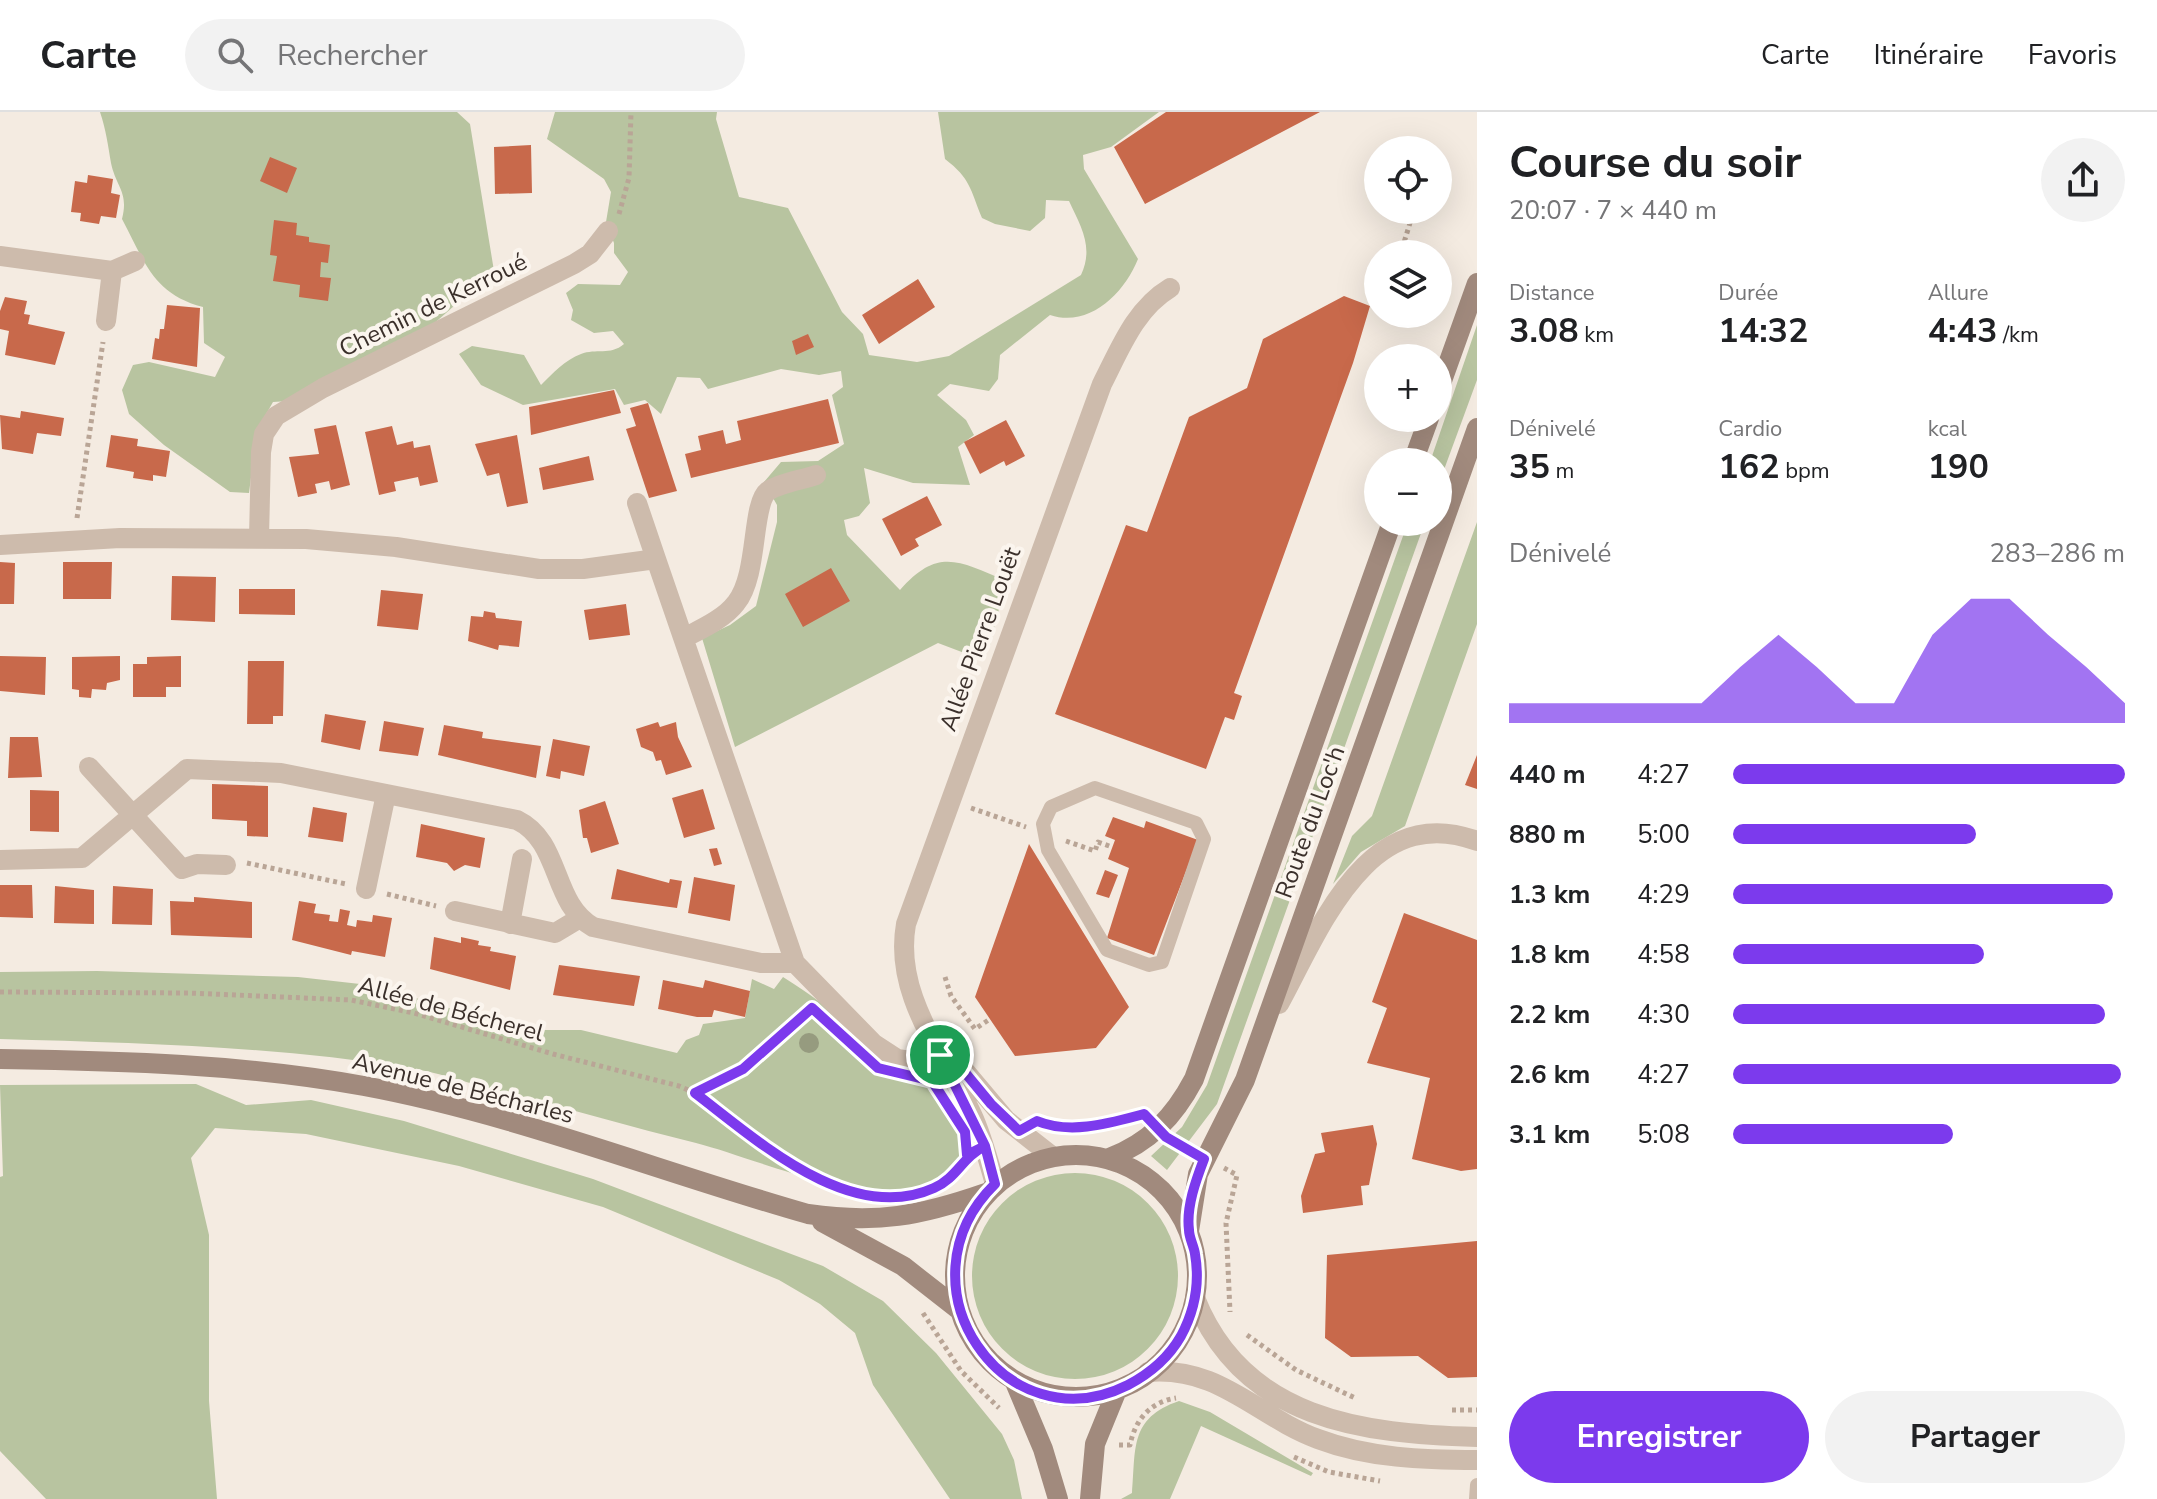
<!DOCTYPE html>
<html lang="fr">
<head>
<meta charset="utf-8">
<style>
	body { margin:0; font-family:"Nunito Sans",sans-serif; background:#f2f2f2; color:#202124; height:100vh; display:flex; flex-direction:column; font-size:30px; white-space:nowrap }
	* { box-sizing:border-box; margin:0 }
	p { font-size:26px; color:#757577 }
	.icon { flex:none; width:44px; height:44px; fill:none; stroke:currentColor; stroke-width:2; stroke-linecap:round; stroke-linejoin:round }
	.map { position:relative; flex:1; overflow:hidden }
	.side { display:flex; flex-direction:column; background:#fff; width:680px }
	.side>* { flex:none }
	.fabs { position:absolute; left:1364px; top:24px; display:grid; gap:16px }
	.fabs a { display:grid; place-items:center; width:88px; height:88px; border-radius:50%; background:#fff; box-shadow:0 8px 32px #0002; font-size:40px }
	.pin { position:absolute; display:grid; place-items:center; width:68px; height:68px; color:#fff; margin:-34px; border:4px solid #fff; border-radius:50%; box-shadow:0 2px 8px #0007 }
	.round { display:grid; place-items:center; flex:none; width:84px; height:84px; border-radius:42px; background:#f2f2f2 }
	.summary { display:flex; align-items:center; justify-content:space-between; height:136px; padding:0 32px }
	h1 { font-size:44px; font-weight:700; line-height:60px }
	.metrics { display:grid; grid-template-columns:repeat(3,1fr); gap:12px; height:136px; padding:8px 32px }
	.metrics div { display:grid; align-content:center }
	.metrics b { font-size:34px; font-weight:700 }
	.metrics small { font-size:22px; font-weight:400 }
	.metrics p { font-size:22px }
	.chart { height:224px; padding:16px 32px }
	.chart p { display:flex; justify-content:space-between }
	.chart svg { width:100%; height:144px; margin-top:8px; fill:#7c3aed; opacity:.7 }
	.button { display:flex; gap:16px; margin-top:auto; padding:16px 32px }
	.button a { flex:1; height:92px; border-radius:48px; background:#7c3aed; color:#fff; font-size:32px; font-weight:700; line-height:92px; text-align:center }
	.button a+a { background:#f2f2f2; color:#202124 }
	ul { padding:0 32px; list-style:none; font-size:26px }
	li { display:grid; grid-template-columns:128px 96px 1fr; align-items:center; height:60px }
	li i { height:20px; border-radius:10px; background:#7c3aed }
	header { display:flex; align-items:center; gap:48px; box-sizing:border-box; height:112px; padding:0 40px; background:#fff; border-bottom:2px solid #e0e0e0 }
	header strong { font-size:38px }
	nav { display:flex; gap:44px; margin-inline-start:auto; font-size:28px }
	.search { width:560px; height:72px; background:#f2f2f2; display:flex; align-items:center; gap:20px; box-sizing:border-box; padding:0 28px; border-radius:44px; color:#757577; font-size:30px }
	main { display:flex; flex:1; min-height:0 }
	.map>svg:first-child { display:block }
	.green { fill:#b8c4a0 }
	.building { fill:#c8694b }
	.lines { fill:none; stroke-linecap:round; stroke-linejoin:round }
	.path { stroke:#b9a596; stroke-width:5; stroke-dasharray:4 4; stroke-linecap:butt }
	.service { stroke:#cdbbac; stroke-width:14 }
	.minor { stroke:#cdbbac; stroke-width:20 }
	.tertiary { stroke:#cdbbac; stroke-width:20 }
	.secondary { stroke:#a18a7d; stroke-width:20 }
	.tree { fill:#969b7f }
	.route-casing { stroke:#fff; stroke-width:16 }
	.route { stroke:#7c3aed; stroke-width:10 }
	.labels { text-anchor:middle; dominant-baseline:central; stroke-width:8; stroke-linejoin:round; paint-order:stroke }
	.street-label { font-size:24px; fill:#3b302b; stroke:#fbf5ee }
</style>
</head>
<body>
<header>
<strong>Carte</strong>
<div class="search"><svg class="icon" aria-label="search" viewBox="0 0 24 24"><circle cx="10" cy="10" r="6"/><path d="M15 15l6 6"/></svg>Rechercher</div>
<nav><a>Carte</a><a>Itinéraire</a><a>Favoris</a></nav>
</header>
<main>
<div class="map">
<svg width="1477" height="1387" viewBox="0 0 1477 1387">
	<rect width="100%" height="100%" fill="#f4ebe1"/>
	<path class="green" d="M100,0h357l13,12 24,147 -64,56 -141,74 -16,1 -16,28 -8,63 -19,-1 -66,-47 -35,-31 -7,-24 11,-25 16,-3 66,15 10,-20 -21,-14 -1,-36c-50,-13 -58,-45 -81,-88 7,-27 -6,-32 -11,-56 -3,-18 -5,-33 -11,-51z
		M555,0h162l-1,7 23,78 49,11 54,104 21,22 6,21 48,7 32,-6 132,-81c13,-28 0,-48 -12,-74l-23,-1 -1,18 -15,13 -35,-7 -13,-6c-12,-29 -11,-39 -37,-59l-7,-47h221l-48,35 -28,8 1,14 54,90c-14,35 -49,69 -88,56l-50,40 -2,24 -9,12 -39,-7 -13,11 29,25 8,15 -16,12 12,38 -57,-2 -49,-15 6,35 -11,13 -15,4 3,15 53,55c38,-43 59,-29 106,-9l-16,64 -23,9 -29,-11 -203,104 -33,-109 28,-13 26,-19 21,-84v-17l-13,-23 17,-20 37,-1 26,-17 -12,-49 11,-8 -2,-16 -22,4 -38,-6 -73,20 -8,-11 -23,-1 -16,37 -16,-14 -21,5 -9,-16 -92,16 -42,-20 -22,-31 13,-8 52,9 17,30c12,-12 24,-25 40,-31 15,-6 29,2 43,-10l-11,-13 -19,2 -23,-13 2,-10 -7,-17 12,-9 42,1 8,-13 -14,-19v-10l-8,-21 5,-30 -7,-13 -57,-40z
		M1477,213v55l-39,106v-24h-8z
		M1408,410h17l-208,582 -50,66 -16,-14 31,-29 25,-42z
		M1477,410v102l-72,202 -44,26 -28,32 19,-48 20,-20z
		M97,859l201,6 62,7 71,18 85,28h65l96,23 9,-13 13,-5 4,-11 42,-6 7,-39 22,10 9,-12c34,22 83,54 95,95 8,1 45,12 50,16 15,15 47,60 27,79 -58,57 -192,-7 -259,-24 -69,-17 -136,-37 -205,-54 -27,-7 -54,-17 -82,-21 -135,-22 -272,-25 -409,-29v-67z
		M196,972l50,21 65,-5 93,21 189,58 230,87 60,35 53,52 66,81 12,26 8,39h-72l-77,-114 -18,-52 -35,-29 -41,-24 -176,-73 -144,-41 -153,-32 -91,-6 -24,30 18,77v166l8,98h-171l-46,-48v-274l3,-1 -3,-91z
		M972 1164a103 103 0 1 1 206 0a103 103 0 1 1-206 0Z
		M1179,1289l31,11 103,61 -2,3 -110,-50 -31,73h-49l11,-6c4,-44 -3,-75 47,-92z"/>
	<path class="building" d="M1166,0h154l-175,92 -31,-57z
		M531,33l1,48 -37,1 -1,-47z
		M270,45l27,11 -10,25 -27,-12z
		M88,63l25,4 -2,14 9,2 -4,23 -15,-2 -2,8 -19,-3 1,-8 -10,-1 4,-31 12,2z
		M274,108l23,3 -1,12 13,2v5l21,3 -2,18 -7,-1 -1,15 11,1 -3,23 -29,-4 1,-12 -27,-4 4,-25 -7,-1z
		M918,167l17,28 -56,37 -17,-29z
		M1344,184l26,10 -17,57 -119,330 8,3 -8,24 -9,-3 -19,52 -151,-55 71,-189 21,7 42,-115 58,-29 16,-49z
		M5,185l22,4 -3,13 6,1 -2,9 37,8 -10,33 -50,-10 4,-24 -9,-2v-18z
		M167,193l33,3 -3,59 -45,-8 3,-21 4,1 1,-10h4z
		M808,222l6,13 -18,8 -4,-14z
		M614,278l7,23 -90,22 -2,-28z
		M828,287l11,44 -148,35 -6,-24 16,-4 -3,-14 25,-6 3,14 15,-4 -4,-19z
		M648,291l29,88 -28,7 -23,-69 10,-3 -6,-18z
		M21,299l43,7 -3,18 -24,-3 -4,21 -31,-5 -2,-34 20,3z
		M1006,308l19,36 -19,10 -2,-5 -24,13 -16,-32z
		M336,313l14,60 -19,5 -2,-9 -14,3 2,9 -19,4 -9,-40 30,-3 -5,-25z
		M392,314l5,19 16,-4 1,7 16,-3 8,37 -18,4 -2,-9 -24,5 2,9 -17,4 -14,-63z
		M111,323l27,4 -1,7 33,5 -4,26 -13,-2v6l-20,-3 1,-6 -28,-5z
		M517,323l11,68 -21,4 -8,-34 -12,3 -12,-32z
		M589,344l5,24 -51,10 -4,-22z
		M927,384l15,29 -27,14 4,7 -18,10 -19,-37z
		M0,450l15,1 -1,41h-14z
		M63,450h49l-1,37h-48z
		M831,456l19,33 -47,26 -18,-33z
		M172,464l44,1 -1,45 -44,-2z
		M239,477h56v26l-56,-1z
		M381,478l42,4 -5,36 -41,-4z
		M626,492l4,31 -41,5 -5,-30z
		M484,499l11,2 1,5 26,3 -3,26 -20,-2 -1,5 -30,-9 3,-25 12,1z
		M0,544l46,1 -1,38 -45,-4z
		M120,544v24l-13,3 -1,7 -14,-1 -1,9 -12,-1v-7l-7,-1v-32z
		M181,544v31h-15v10h-33v-33h14v-7z
		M248,549h36l-1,55h-10v8h-26z
		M325,602l41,7 -6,29 -39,-8z
		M384,609l40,7 -6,28 -39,-5z
		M658,610l2,5 16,-5 2,15 14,30 -26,8 -5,-15 -5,1 -3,-9 -12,-5 -5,-18z
		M444,613l39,7 -1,6 59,8 -5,32 -98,-23z
		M10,625h28l4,40 -34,1z
		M553,627l37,7 -6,30 -23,-5 -1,8 -14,-3z
		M1477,643v34l-12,-4z
		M212,672l56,2v51l-21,-1v-15l-35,-2z
		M703,677l12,40 -31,9 -12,-40z
		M30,678l29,1v41l-29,-1z
		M605,689l14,43 -28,9 -4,-15h-4l-4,-28z
		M313,695l34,6 -4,29 -35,-5z
		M1113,705l31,11 2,-7 52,19 -44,115 -47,-17 22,-70 -21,-9 7,-19 -10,-4z
		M421,712l64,14 -5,30 -15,-3 -11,6 -7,-8 -31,-6z
		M1029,732l100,163 -33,41 -81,8 -40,-59z
		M717,736l5,16 -8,2 -5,-17z
		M617,757l52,14 1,-4 12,2 -5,27 -66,-9z
		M1105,758l13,5 -9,23 -13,-4z
		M694,765l41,8 -5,36 -42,-8z
		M0,773h32l1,33 -33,-1z
		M55,774l39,4v34l-40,-1z
		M113,774l40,3 -1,36 -40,-1z
		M194,785l58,5v36l-81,-3 -1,-34 24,1z
		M299,789l17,3 -2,9 16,2 -1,6 9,1 2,-13 10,2 -3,14 9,2 1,-7 15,2 1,-7 19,3 -7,39 -33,-6 -1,4 -59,-15z
		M1404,801l73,27v229l-16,2 -49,-12 18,-81 -63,-15 20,-55 -15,-6z
		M434,825l27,6v-6l18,4 -1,4 13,2 -1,4 26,5 -6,34 -80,-21z
		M559,853l81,11 -6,30 -81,-11z
		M663,868l40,8 2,-8 45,11 -5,26 -31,-7 -2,7h-15l-39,-8z
		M1373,1013l4,19 -8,41 -8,1 2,19 -60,8 -2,-17 14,-42 10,-2 -4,-19z
		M1477,1129v136l-29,1 -30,-22 -67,1 -26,-19 2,-83z"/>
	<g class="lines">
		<path class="path" d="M619,102l10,-36 2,-66
			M1396,142l6,-5 12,-39
			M77,406l26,-176
			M971,696l55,19
			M1066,729l29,10 3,-9 14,5
			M247,751l99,21
			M387,782l49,12
			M945,865l6,19 24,33 15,-10
			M0,880l189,1 162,7 63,13 139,41 126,32 16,7 94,71 71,29
			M696,981l47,-24 67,-59
			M1051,1013l34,2 47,-10
			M1224,1056l13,7 -11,48 4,89
			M949,1067l16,-20
			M923,1201l38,58 38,37
			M1247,1223l49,35 59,28
			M1452,1298h25
			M1119,1333h11c5,-25 20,-43 46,-47
			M1294,1345l35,15 51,9"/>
		<path class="service" d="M1095,676l101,35 8,16 -42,123 -13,3 -42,-15 -59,-100 -5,-26 8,-17z
			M1476,1387l1,-14"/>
		<path class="minor" d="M0,144l112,15 23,-10
			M106,209l6,-50
			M637,391l19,56
			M259,426l2,-86 3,-18 12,-18 47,-28 251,-124 16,-10 18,-23
			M0,433l120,-7 186,1 90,8 143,22h44l73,-10 139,404 79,81 23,15 20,3 31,-10
			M684,526c17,-9 40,-19 52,-35 23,-28 15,-99 32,-112 12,-8 34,-11 48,-16
			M89,655l93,102 15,-5 29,1
			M0,748l82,-2 105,-89 94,4 236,47c45,22 34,83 76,107l168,36h34
			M366,777l20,-95
			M455,799l100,22 25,-15
			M510,812l12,-65
			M1279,892c41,-75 89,-204 198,-163
			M948,939l58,69 46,36
			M995,1072c-6,-22 -12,-44 -21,-65 -28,-64 -81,-122 -68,-195l196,-540c18,-35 33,-75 68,-96"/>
		<path class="tertiary" d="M1195,1186c48,122 168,136 282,139
			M1148,1260c72,-6 108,44 170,67 50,19 106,21 159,21"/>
		<path class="secondary" d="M1438,280l39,-109
			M1413,350l16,-44
			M0,947c122,2 243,5 364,27 151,28 296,86 444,128 69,10 112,2 178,-21
			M955 1164a121 121 0 1 1 242 0a121 121 0 1 1-242 0Z
			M1109,1046c40,-15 65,-41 85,-79l198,-557
			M822,1110l81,44 55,43
			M1189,1119l9,-57 47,-94 232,-652
			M1014,1268l29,69 15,50
			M1090,1387l5,-55 22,-54"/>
	</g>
	<circle class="tree" cx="809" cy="931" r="10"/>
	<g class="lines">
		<defs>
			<path id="route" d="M940,943l45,91c-23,11 -27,31 -51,42 -84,38 -177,-48 -239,-95l48,-24 69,-61 66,60 54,13 33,51 2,23 18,-9 10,38c-102,100 10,263 133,201 21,-11 41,-28 53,-49 14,-26 19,-53 14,-82 -1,-8 -6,-16 -6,-24 -3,-23 7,-50 15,-71l-38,-22 -22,-23c-34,9 -73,21 -107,7l-18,10 -28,-27 -43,-52 -8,3"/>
		</defs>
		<use href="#route" class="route-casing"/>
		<use href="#route" class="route"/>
	</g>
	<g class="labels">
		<g class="street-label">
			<text transform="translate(433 193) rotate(-26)">Chemin de Kerroué</text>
			<text transform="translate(980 527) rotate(-70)">Allée Pierre Louët</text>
			<text transform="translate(1310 710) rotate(-70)">Route du Loc'h</text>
			<text transform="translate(451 897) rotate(15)">Allée de Bécherel</text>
			<text transform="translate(463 976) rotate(14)">Avenue de Bécharles</text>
		</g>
	</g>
</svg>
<div class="fabs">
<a><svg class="icon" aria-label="locate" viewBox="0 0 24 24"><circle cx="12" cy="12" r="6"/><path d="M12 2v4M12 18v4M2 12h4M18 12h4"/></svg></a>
<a><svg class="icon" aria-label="layers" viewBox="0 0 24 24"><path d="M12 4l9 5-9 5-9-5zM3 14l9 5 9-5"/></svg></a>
<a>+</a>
<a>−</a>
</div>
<div class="pin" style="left:940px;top:943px;background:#1e9e55"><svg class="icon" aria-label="arrive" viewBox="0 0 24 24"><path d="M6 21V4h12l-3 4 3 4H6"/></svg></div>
</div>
<section class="side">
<div class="summary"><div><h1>Course du soir</h1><p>20:07 · 7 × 440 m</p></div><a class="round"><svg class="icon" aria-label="share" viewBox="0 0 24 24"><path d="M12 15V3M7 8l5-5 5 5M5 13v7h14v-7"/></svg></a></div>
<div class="metrics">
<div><p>Distance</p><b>3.08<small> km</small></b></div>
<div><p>Durée</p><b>14:32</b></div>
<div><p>Allure</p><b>4:43<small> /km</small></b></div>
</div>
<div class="metrics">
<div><p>Dénivelé</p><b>35<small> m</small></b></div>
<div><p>Cardio</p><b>162<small> bpm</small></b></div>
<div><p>kcal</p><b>190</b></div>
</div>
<div class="chart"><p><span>Dénivelé</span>283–286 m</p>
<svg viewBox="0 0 160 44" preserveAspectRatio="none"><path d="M0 44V38L10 38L20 38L30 38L40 38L50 38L60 27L70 17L80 27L90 38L100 38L110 17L120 6L130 6L140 17L150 27L160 38V44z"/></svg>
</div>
<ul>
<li><b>440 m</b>4:27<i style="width:100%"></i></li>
<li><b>880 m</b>5:00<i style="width:62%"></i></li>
<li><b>1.3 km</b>4:29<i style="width:97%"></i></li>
<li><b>1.8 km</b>4:58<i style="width:64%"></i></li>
<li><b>2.2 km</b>4:30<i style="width:95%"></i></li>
<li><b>2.6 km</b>4:27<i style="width:99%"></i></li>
<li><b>3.1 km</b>5:08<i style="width:56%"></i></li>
</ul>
<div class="button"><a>Enregistrer</a><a>Partager</a></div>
</section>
</main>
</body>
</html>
